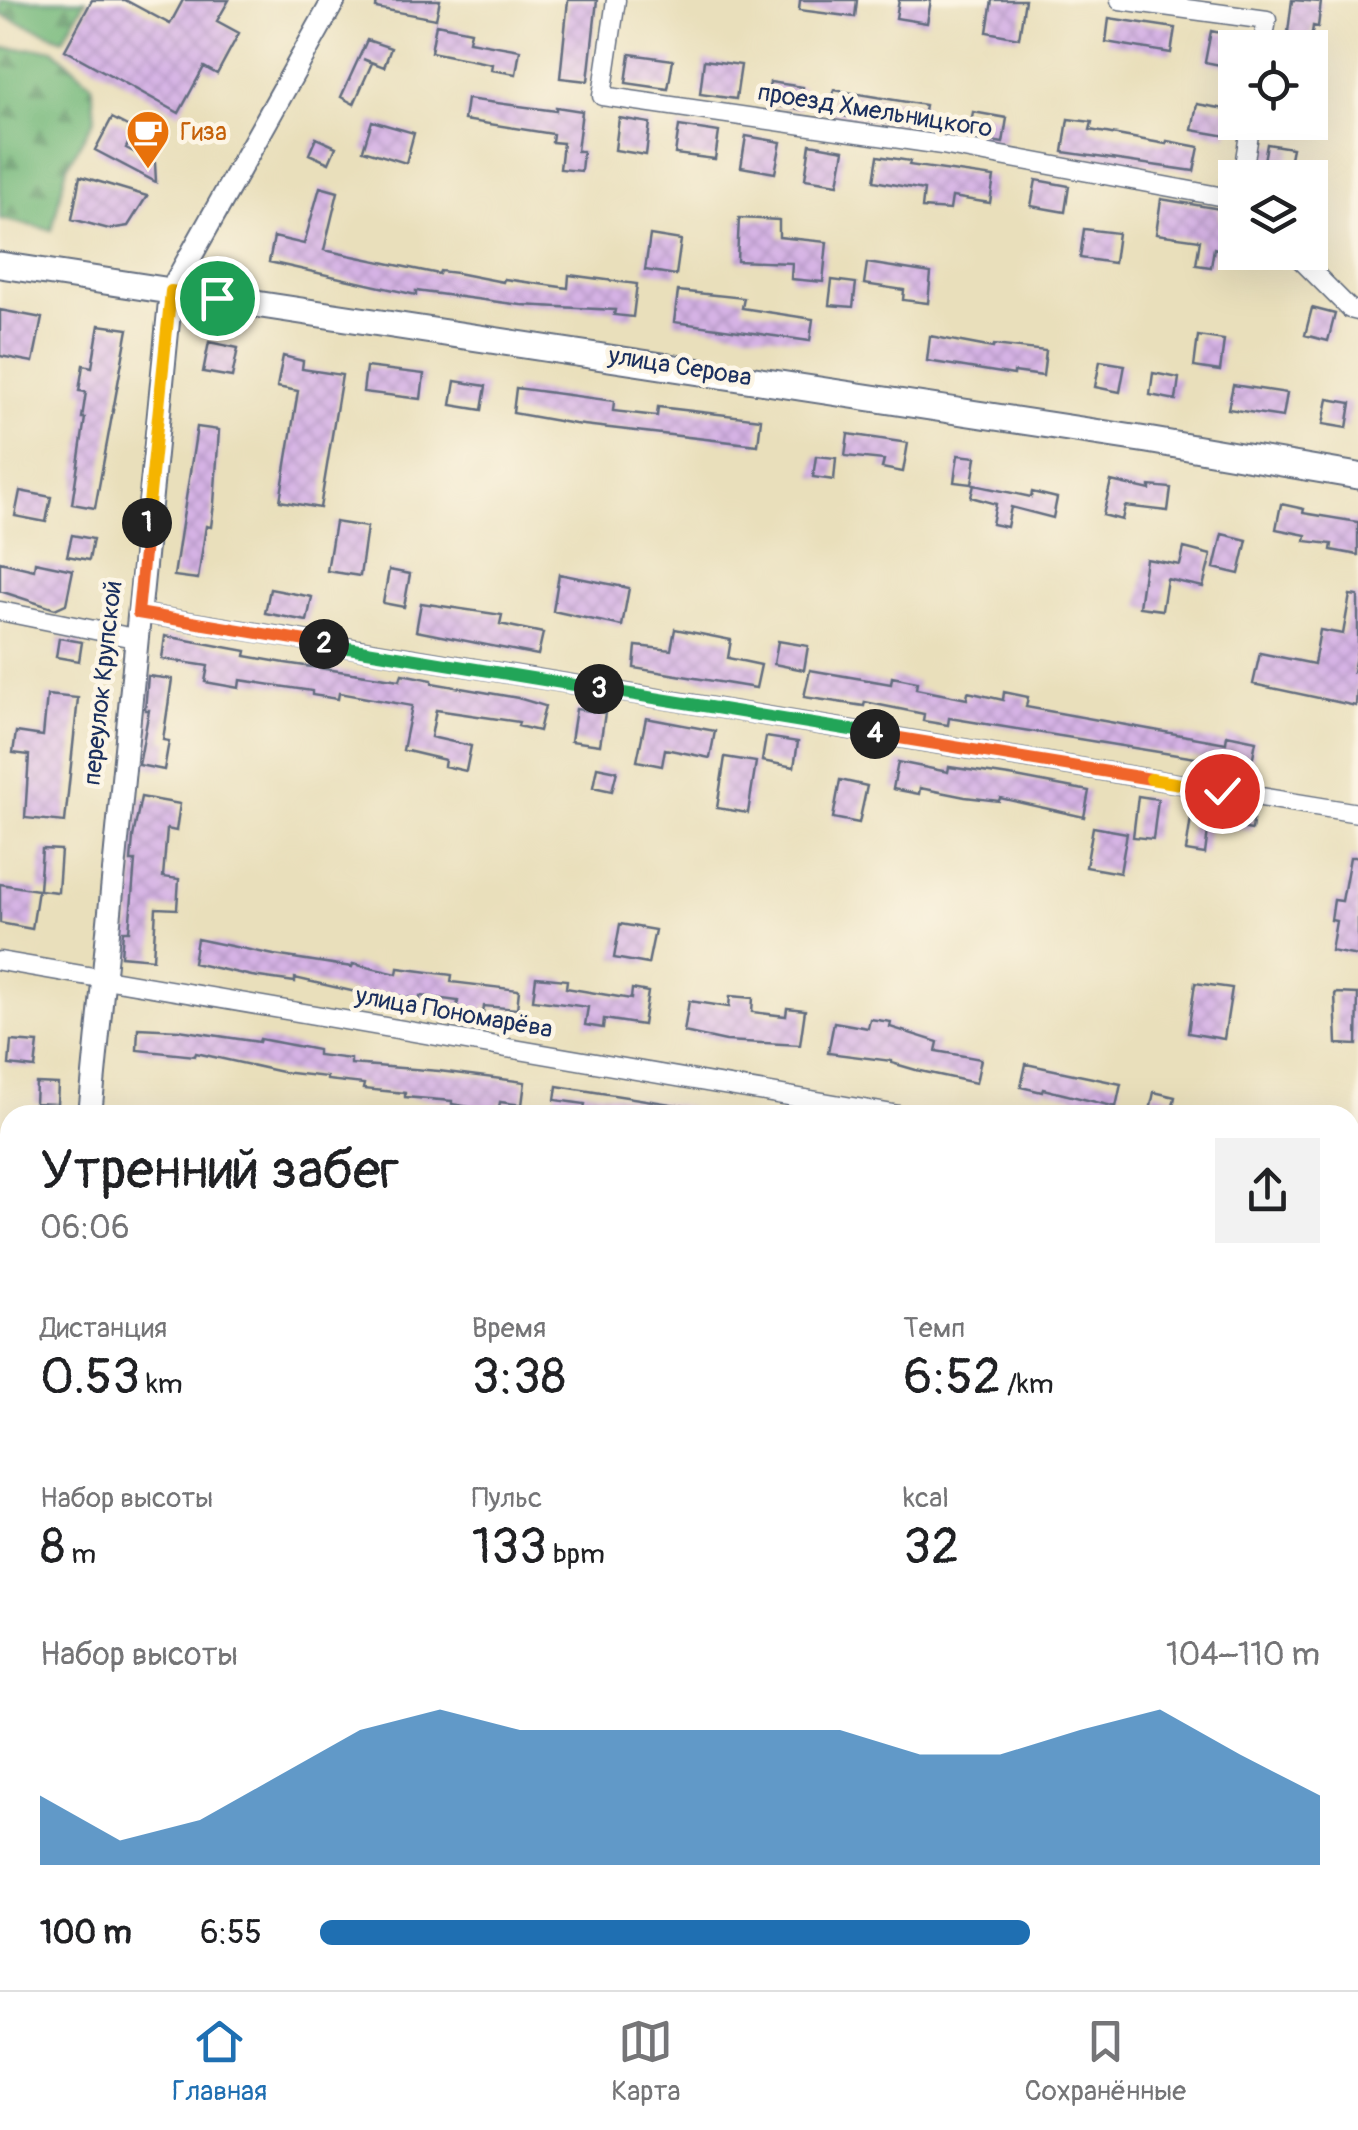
<!DOCTYPE html>
<html lang="ru">
<head>
<meta charset="utf-8">
<style>
	body { margin:0; font-family:Pangolin,sans-serif; background:#f2f2f2; color:#202124; height:100vh; display:flex; flex-direction:column; font-size:38px; white-space:nowrap }
	* { box-sizing:border-box; margin:0 }
	p { font-size:32px; color:#757577 }
	.icon { flex:none; width:55px; height:55px; fill:none; stroke:currentColor; stroke-width:2; stroke-linecap:round; stroke-linejoin:round }
	.map { position:relative; flex:1; overflow:hidden }
	.drawer { position:absolute; left:0px; top:1105px; width:1360px; height:885px; display:flex; flex-direction:column; background:#fff; border-radius:30px 30px 0 0; box-shadow:0 10px 40px #0002 }
	.drawer>* { flex:none }
	.tools { position:absolute; left:1218px; top:30px; display:grid; gap:20px }
	.tools a { display:grid; place-items:center; width:110px; height:110px; border-radius:0px; background:#fff; box-shadow:0 10px 40px #0002; font-size:50px }
	.pin { position:absolute; display:grid; place-items:center; width:85px; height:85px; color:#fff; margin:-42px; border:5px solid #fff; border-radius:50%; box-shadow:0 2px 10px #0007 }
	.km { position:absolute; width:50px; height:50px; margin:-25px; border-radius:50%; background:#222; color:#fff; font-size:28px; line-height:50px; text-align:center }
	.round { display:grid; place-items:center; flex:none; width:105px; height:105px; border-radius:0px; background:#f2f2f2 }
	.overview { display:flex; align-items:center; justify-content:space-between; height:170px; padding:0 40px }
	h1 { font-size:55px; font-weight:600; line-height:75px }
	.figures { display:grid; grid-template-columns:repeat(3,1fr); gap:15px; height:170px; padding:10px 40px }
	.figures div { display:grid; align-content:center }
	.figures b { font-size:50px; font-weight:600 }
	.figures small { font-size:28px; font-weight:400 }
	.figures p { font-size:28px }
	.chart { height:280px; padding:20px 40px }
	.chart p { display:flex; justify-content:space-between }
	.chart svg { width:100%; height:180px; margin-top:10px; fill:#1f6fb2; opacity:.7 }
	ul { padding:0 40px; list-style:none; font-size:32px }
	li { display:grid; grid-template-columns:160px 120px 1fr; align-items:center; height:75px }
	li i { height:25px; border-radius:12px; background:#1f6fb2 }
	.dock { display:flex; justify-content:space-around; align-items:center; height:140px; border-top:2px solid #e0e0e0; background:#fff; font-size:28px; color:#757577 }
	.dock a { display:grid; justify-items:center; gap:5px }
	.dock .on { color:#1f6fb2 }
	.map>svg:first-child { display:block }
	.forest { fill:url(#forest-firs); stroke:#48746d; stroke-width:2.5 }
	.building { fill:url(#building-cross-hatch) }
	.lines { fill:none; stroke-linecap:round; stroke-linejoin:round }
	.minor-casing { stroke:#636d7f; stroke-width:21 }
	.tertiary-casing { stroke:#636d7f; stroke-width:26 }
	.secondary-casing { stroke:#636d7f; stroke-width:29 }
	.minor { stroke:#fff; stroke-width:18 }
	.tertiary { stroke:#fff; stroke-width:22 }
	.secondary { stroke:#fff; stroke-width:25 }
	.split-1-casing { stroke:#fff; stroke-width:20 }
	.split-2-casing { stroke:#fff; stroke-width:20 }
	.split-3-casing { stroke:#fff; stroke-width:20 }
	.split-4-casing { stroke:#fff; stroke-width:20 }
	.split-5-casing { stroke:#fff; stroke-width:20 }
	.split-6-casing { stroke:#fff; stroke-width:20 }
	.split-1 { stroke:#f5b400; stroke-width:12 }
	.split-2 { stroke:#f0652b; stroke-width:12 }
	.split-3 { stroke:#22a559; stroke-width:12 }
	.split-4 { stroke:#22a559; stroke-width:12 }
	.split-5 { stroke:#f0652b; stroke-width:12 }
	.split-6 { stroke:#f5b400; stroke-width:12 }
	.labels { text-anchor:middle; dominant-baseline:central; stroke-width:9; stroke-linejoin:round; paint-order:stroke }
	.street-label { font-size:25px; fill:#1b2f5e; stroke:#fcf5e5 }
	.food-label { font-size:25px; fill:#c56008; stroke:#fcf5e5; text-anchor:start }
</style>
</head>
<body>
<div class="map">
<svg width="1358" height="1990" viewBox="0 0 1358 1990">
	<defs>
		<pattern id="forest-firs" width="22" height="20" patternUnits="userSpaceOnUse" patternTransform="scale(2.5)"><rect width="22" height="20" fill="#76b97c"/><path d="M5 1l3.5 6h-7zM16 11l3.5 6h-7z" fill="#609769"/></pattern>
		<pattern id="building-cross-hatch" width="8" height="8" patternUnits="userSpaceOnUse" patternTransform="scale(2.5)"><rect width="8" height="8" fill="#d6b3e5"/><path d="M0 0l8 8M0 8l8-8" fill="none" stroke="#b79ac7"/></pattern>
	</defs>
	<rect width="100%" height="100%" fill="#fcf5e5"/>
	<filter id="ink" filterUnits="userSpaceOnUse"><feTurbulence type="fractalNoise" baseFrequency=".01" numOctaves="2"/><feDisplacementMap in="SourceGraphic" scale="20" xChannelSelector="R" yChannelSelector="G"/><feConvolveMatrix kernelMatrix="1 2 1 2 8 2 1 2 1" color-interpolation-filters="sRGB"/></filter>
	<filter id="wash" filterUnits="userSpaceOnUse"><feTurbulence type="fractalNoise" baseFrequency=".0048" numOctaves="4" result="noise"/><feDisplacementMap in="SourceGraphic" scale="40" xChannelSelector="R" yChannelSelector="G"/><feGaussianBlur stdDeviation="2.25" result="paint"/><feColorMatrix in="noise" values="0 0 0 0 0 0 0 0 0 0 0 0 0 0 0 0 0 1.4 0 .05"/><feComposite in="paint" operator="in"/></filter>
	<g filter="url(#wash)">
		<rect width="100%" height="100%" fill="#e9dfbb"/>
		<path class="forest" d="M0,0h86l-23,39 -62,-24z
			M0,48l53,1 39,35 3,34 -28,48 -15,64 -52,-11z"/>
		<g id="blocks">
			<path class="building" d="M92,0h33l45,24 13,-24h46l-12,21 22,12 -22,41 -13,-7 -25,46 -114,-63z
				M377,0h63l-4,19 -60,-11z
				M568,0h29l-9,81 -28,-3z
				M800,0h57l-2,17 -56,-7z
				M899,0h32l-4,23 -31,-5z
				M992,0h33l-6,38 -32,-6z
				M1292,0l29,2 -3,25 -5,-1 -3,22h-24z
				M1109,18l66,10 -4,25 -65,-11z
				M436,24l35,7 -2,10 51,9 -4,24 -25,-4 1,-6 -61,-12z
				M1211,31l24,5v32l-30,-6z
				M367,40l24,8 -7,19 -21,-8 9,4 -18,41 -13,-7z
				M630,54l43,6 -5,29 -42,-6z
				M704,60l37,5 -5,34 -36,-5z
				M770,82l33,5 -3,22 -34,-5z
				M834,90l91,15 -4,23 -91,-14z
				M467,99l89,12v-4l26,4 -5,40h6l-2,20 -21,-2 3,-26 -11,-1 1,-8 -89,-14z
				M1197,104l34,6 -4,26 -35,-6z
				M973,112l34,6 -4,25 -34,-6z
				M112,118l23,12 -9,18 29,15 1,19 -61,-32z
				M619,118l31,5 -4,32 -31,-5z
				M1068,119l24,3 -2,8 76,14 1,-3 32,6 -5,24 -131,-19z
				M372,121l42,12 -8,30 -43,-13z
				M679,126l40,6 -4,27 -40,-5z
				M746,136l35,6 -6,31 -34,-6z
				M316,138l20,9 -7,16 -20,-9z
				M810,144l34,6 -6,34 -33,-5z
				M1267,144l25,4 -6,30h-25z
				M878,156l32,5 -1,4 85,12 -4,26 -38,-6 -2,13 -28,-2 2,-18 -50,-9z
				M80,176l67,20 -19,30 -19,3 -37,-10z
				M1036,180l33,6 -4,26 -34,-6z
				M320,187l18,5 -14,58 115,24 1,-3 17,2 46,9 1,-3 64,9 1,-13 68,9 -4,33 -19,-2 1,-5 -94,-5 -105,-14v4l-147,-33 5,-25 30,7z
				M1161,199l59,10 -1,11 16,4v30l-21,-6 -3,19 -15,-2 4,-25 -44,-6z
				M739,218l40,2v17l48,5 -4,40 -32,-3 1,-16 -55,-2z
				M1084,229l34,4 -4,30 -34,-5z
				M650,235l31,5 -5,35 -31,-5z
				M867,263l64,10 -3,30 -25,-3 1,-10 -40,-6z
				M832,280l24,3 -3,24 -24,-2z
				M678,291l66,7 -2,10 71,11 -3,22 -136,-19z
				M1312,308l23,6 -7,27 -23,-6z
				M0,310l42,8 -9,44 -33,-6z
				M99,325l29,4 -33,179 -23,-4 13,-86h-3l4,-26 -7,-1 4,-26 9,2z
				M930,336l63,12 1,-3 52,6 -3,25 -29,-4v3l-87,-14z
				M1198,336l26,4 -4,31 -26,-4z
				M209,342l29,6 -6,29 -29,-5z
				M283,356l20,5 -1,8 40,6 -22,133 -40,-7 18,-110 -21,-4z
				M1100,361l25,4 -5,27 -25,-5z
				M366,367l58,7 -3,25 -58,-7z
				M1153,373l26,5 -3,22 -26,-5z
				M455,381l31,5 -4,24 -31,-5z
				M1233,385l54,8 -4,24 -55,-8z
				M516,388l98,13 -1,10 44,5 1,-9 103,12 -3,26 -183,-21 -62,-11z
				M1328,399l23,4 -4,25 -24,-4z
				M197,427l22,3 -5,74 -3,23 -5,-1 -8,53 -24,-3z
				M848,434l60,9 -5,29 -21,-4 2,-8 -39,-4z
				M958,455l18,2 -4,27 -18,-2z
				M816,456l20,2 -2,22 -21,-3z
				M1111,481l39,9v-4l21,2 -3,23 -43,-5 -3,14 -19,-5z
				M974,485l57,12 1,-5 25,6 -4,20 -42,-11 -4,20 -15,-3 4,-20 -25,-7z
				M20,491l31,6 -5,25 -31,-6z
				M1281,504l23,5 -1,4 55,9v33l-27,-5 1,-6 -27,-3 1,-6 -30,-6z
				M335,522l32,5 -7,49 -33,-5z
				M1222,534l25,6 -8,34 -25,-6z
				M72,535l21,4 -4,21 -22,-4z
				M1184,548l27,7 -8,32 -36,-8 -5,31 -23,-3 7,-48 34,6z
				M0,562l34,8 1,-8 38,8 -7,34 -11,5 -55,-18z
				M389,570l21,4 -6,33 -21,-4z
				M559,574l70,14 -7,38 -69,-15z
				M270,589l42,8 -5,24 -42,-8z
				M1350,595l8,1v50l-5,26 5,1 -2,33 -103,-22 7,-31 54,11 6,-34 23,4z
				M421,603l81,12 -2,9 43,9 -5,22 -122,-24z
				M675,629l56,11 -3,18 33,7 -5,23 -122,-20 2,-22 35,4z
				M165,636l81,15 -1,5 40,7 115,17 2,-6 30,6v3l86,15 27,8 -6,25 -21,-5 1,-4 -83,-12 -5,27 40,9 -5,25 -22,-5 1,-6 -42,-10 9,-44 -73,-13 -1,6 -26,-4v-4l-72,-11 -1,8 -34,-6 3,-16 -46,-7z
				M59,638l23,4 -3,19 -23,-4z
				M778,641l30,5 -4,24 -30,-6z
				M810,670l81,14 1,-7 25,5 -1,7 51,10 1,-7 35,8 1,-8 24,5 -2,10 200,36 1,-8 29,6 -5,26 -302,-49 -1,7 -25,-4 1,-7 -59,-12 -1,4 -60,-9z
				M148,676l24,3 -9,61 6,1 -5,29 -25,-5 10,-55h-4z
				M47,695l31,3 -13,124 -40,-4 4,-63 -16,-2 3,-21 27,4z
				M576,709l29,4 -5,32 -29,-4z
				M646,718l69,13 -5,27 -45,-9 -3,17 -25,-5z
				M766,737l32,5 -4,25 -32,-6z
				M725,757l31,5 -8,51 -31,-5z
				M898,762l50,10 1,-5 67,10 73,14 -5,26 -84,-19 -1,3 -34,-4 -45,-9 -1,6 -26,-5z
				M597,767l20,4 -5,20 -19,-4z
				M840,780l27,6 -8,37 -26,-5z
				M1138,796l20,3 -5,40 -20,-2z
				M141,797l39,7 -4,27 -9,-2 -4,48 16,2 -2,30 -21,-1 -3,51 -32,-3 2,-25h6l6,-70h-4l2,-24z
				M1193,804l61,10 -2,16 -43,-7 -4,31 -19,-3z
				M1093,827l34,6 -7,40 -34,-6z
				M42,849l19,1 -3,42 -19,-2z
				M1350,857h8v99l-27,-5 5,-30 -5,-1 3,-20 8,1z
				M0,884l38,6 -6,39 -32,-6z
				M620,924l35,6 -7,34 -34,-6z
				M197,939l77,16 78,12 1,-3 44,10 1,-6 54,7 -1,7 68,8 -2,19 -33,-3 -2,14 -26,-3 2,-16 -38,-5v4l-46,-9 -1,5 -78,-18v4l-43,-6 -59,-13z
				M536,977l31,3 -1,8 65,11 1,-10 16,3 -5,33 -39,-6 -1,9 -18,-3 3,-18 -55,-7z
				M1195,983l37,5 -8,51 -36,-6z
				M1335,993l23,1 -1,51 -20,-1z
				M730,996l23,2 -1,14 34,4 1,-8 18,2 -5,35 -74,-4 -42,-9 5,-31 40,6z
				M870,1019l21,3 -1,5 48,15 -2,9 45,8 -5,24 -60,-13 -24,-7v-2l-64,-8 6,-31 34,6z
				M138,1028l41,2 80,12 1,-3 58,11v5l33,4v5l88,7 86,11 -3,23 -22,-3 -2,10 -46,-8v-3l-47,-4v-4l-42,-4 1,-5 -37,-4v-3l-45,-5 -86,-19 -1,3 -58,-6z
				M11,1041l27,2 -3,25 -26,-3z
				M1026,1064l95,20 -5,23 -73,-18 -1,3 -21,-5z
				M36,1083l22,1 -1,20 -22,-1z
				M557,1086l133,21 -1,8 -106,-2 2,-9 -30,-4z
				M1154,1092l21,5 -4,18h-22z"/>
		</g>
	</g>
	<g filter="url(#ink)">
		<use href="#blocks" fill-opacity="0" stroke="#636d7f" stroke-width="2.5"/>
		<g class="lines">
			<defs>
				<path id="minor" d="M616,0l-14,96 340,49 293,54
					M1120,0l147,20 -5,28
					M1242,178l9,-56
					M1293,252l57,57 8,2
					M0,611l134,27
					M138,613l1220,200
					M0,961l899,154
					M1350,1192l8,2
					M0,1237l10,1
					M1350,1525h8
					M0,1659l10,1
					M1350,1886h8
					M291,1980l54,10"/>
				<path id="tertiary" d="M90,1115l81,-824 163,-291
					M1350,1826l8,-70
					M6,1990l4,-45
					M1334,1990l1,-10"/>
				<path id="secondary" d="M0,265l1147,175 211,36"/>
			</defs>
			<use href="#minor" class="minor-casing"/>
			<use href="#tertiary" class="tertiary-casing"/>
			<use href="#secondary" class="secondary-casing"/>
			<use href="#minor" class="minor"/>
			<use href="#tertiary" class="tertiary"/>
			<use href="#secondary" class="secondary"/>
		</g>
	</g>
	<g class="lines" filter="url(#ink)">
		<defs>
			<path id="split-1" d="M147,523l24,-232 46,7"/>
			<path id="split-2" d="M147,523l-9,90 186,31"/>
			<path id="split-3" d="M324,644l275,45"/>
			<path id="split-4" d="M599,689l276,45"/>
			<path id="split-5" d="M875,734l276,45"/>
			<path id="split-6" d="M1151,779l71,12"/>
		</defs>
		<use href="#split-1" class="split-1-casing"/>
		<use href="#split-2" class="split-2-casing"/>
		<use href="#split-3" class="split-3-casing"/>
		<use href="#split-4" class="split-4-casing"/>
		<use href="#split-5" class="split-5-casing"/>
		<use href="#split-6" class="split-6-casing"/>
		<use href="#split-1" class="split-1"/>
		<use href="#split-2" class="split-2"/>
		<use href="#split-3" class="split-3"/>
		<use href="#split-4" class="split-4"/>
		<use href="#split-5" class="split-5"/>
		<use href="#split-6" class="split-6"/>
	</g>
	<defs>
		<symbol id="cafe-pin" viewBox="-11 -11 22 30"><path d="M0 17L-7.5 6A9.5 9.5 0 1 1 7.5 6Z" fill="#e8710a" stroke="#fcf5e5"/><path d="M-5.5-4.5H6V0H3Q3 3.5 0 3.5H-2.5Q-5.5 3.5-5.5 0ZM3-3.2v2h1.7v-2ZM-6 4.5H4V6H-6Z" fill="#fff"/></symbol>
	</defs>
	<g fill-rule="evenodd">
		<use href="#cafe-pin" x="123" y="107" width="50" height="68"/>
	</g>
	<g class="labels">
		<g class="street-label">
			<text transform="translate(875 111) rotate(9)">проезд Хмельницкого</text>
			<text transform="translate(680 367) rotate(9)">улица Серова</text>
			<text transform="translate(103 683) rotate(-84)">переулок Крупской</text>
			<text transform="translate(454 1013) rotate(10)">улица Пономарёва</text>
		</g>
		<g class="food-label">
			<text x="180" y="132">Гиза</text>
		</g>
	</g>
</svg>
<div class="tools">
<a><svg class="icon" aria-label="locate" viewBox="0 0 24 24"><circle cx="12" cy="12" r="6"/><path d="M12 2v4M12 18v4M2 12h4M18 12h4"/></svg></a>
<a><svg class="icon" aria-label="layers" viewBox="0 0 24 24"><path d="M12 4l9 5-9 5-9-5zM3 14l9 5 9-5"/></svg></a>
</div>
<div class="pin" style="left:217px;top:298px;background:#1e9e55"><svg class="icon" aria-label="arrive" viewBox="0 0 24 24"><path d="M6 21V4h12l-3 4 3 4H6"/></svg></div>
<div class="pin" style="left:1222px;top:791px;background:#d93025"><svg class="icon" aria-label="check" viewBox="0 0 24 24"><path d="M5 12l5 5 9-10"/></svg></div>
<b class="km" style="left:147px;top:523px">1</b>
<b class="km" style="left:324px;top:644px">2</b>
<b class="km" style="left:599px;top:689px">3</b>
<b class="km" style="left:875px;top:734px">4</b>
<section class="drawer">
<div class="overview"><div><h1>Утренний забег</h1><p>06:06</p></div><a class="round"><svg class="icon" aria-label="share" viewBox="0 0 24 24"><path d="M12 15V3M7 8l5-5 5 5M5 13v7h14v-7"/></svg></a></div>
<div class="figures">
<div><p>Дистанция</p><b>0.53<small> km</small></b></div>
<div><p>Время</p><b>3:38</b></div>
<div><p>Темп</p><b>6:52<small> /km</small></b></div>
</div>
<div class="figures">
<div><p>Набор высоты</p><b>8<small> m</small></b></div>
<div><p>Пульс</p><b>133<small> bpm</small></b></div>
<div><p>kcal</p><b>32</b></div>
</div>
<div class="chart"><p><span>Набор высоты</span>104–110 m</p>
<svg viewBox="0 0 160 44" preserveAspectRatio="none"><path d="M0 44V27L10 38L20 33L30 22L40 11L50 6L60 11L70 11L80 11L90 11L100 11L110 17L120 17L130 11L140 6L150 17L160 27V44z"/></svg>
</div>
<ul>
<li><b>100 m</b>6:55<i style="width:71%"></i></li>
</ul>
</section>
</div>
<nav class="dock">
<a class="on"><svg class="icon" aria-label="home" viewBox="0 0 24 24"><path d="M3 11l9-7 9 7M6 9v11h12V9"/></svg>Главная</a>
<a><svg class="icon" aria-label="map" viewBox="0 0 24 24"><path d="M3 6l6-2 6 2 6-2v14l-6 2-6-2-6 2zM9 4v14M15 6v14"/></svg>Карта</a>
<a><svg class="icon" aria-label="saved" viewBox="0 0 24 24"><path d="M7 4h10v16l-5-4-5 4z"/></svg>Сохранённые</a>
</nav>
</body>
</html>
